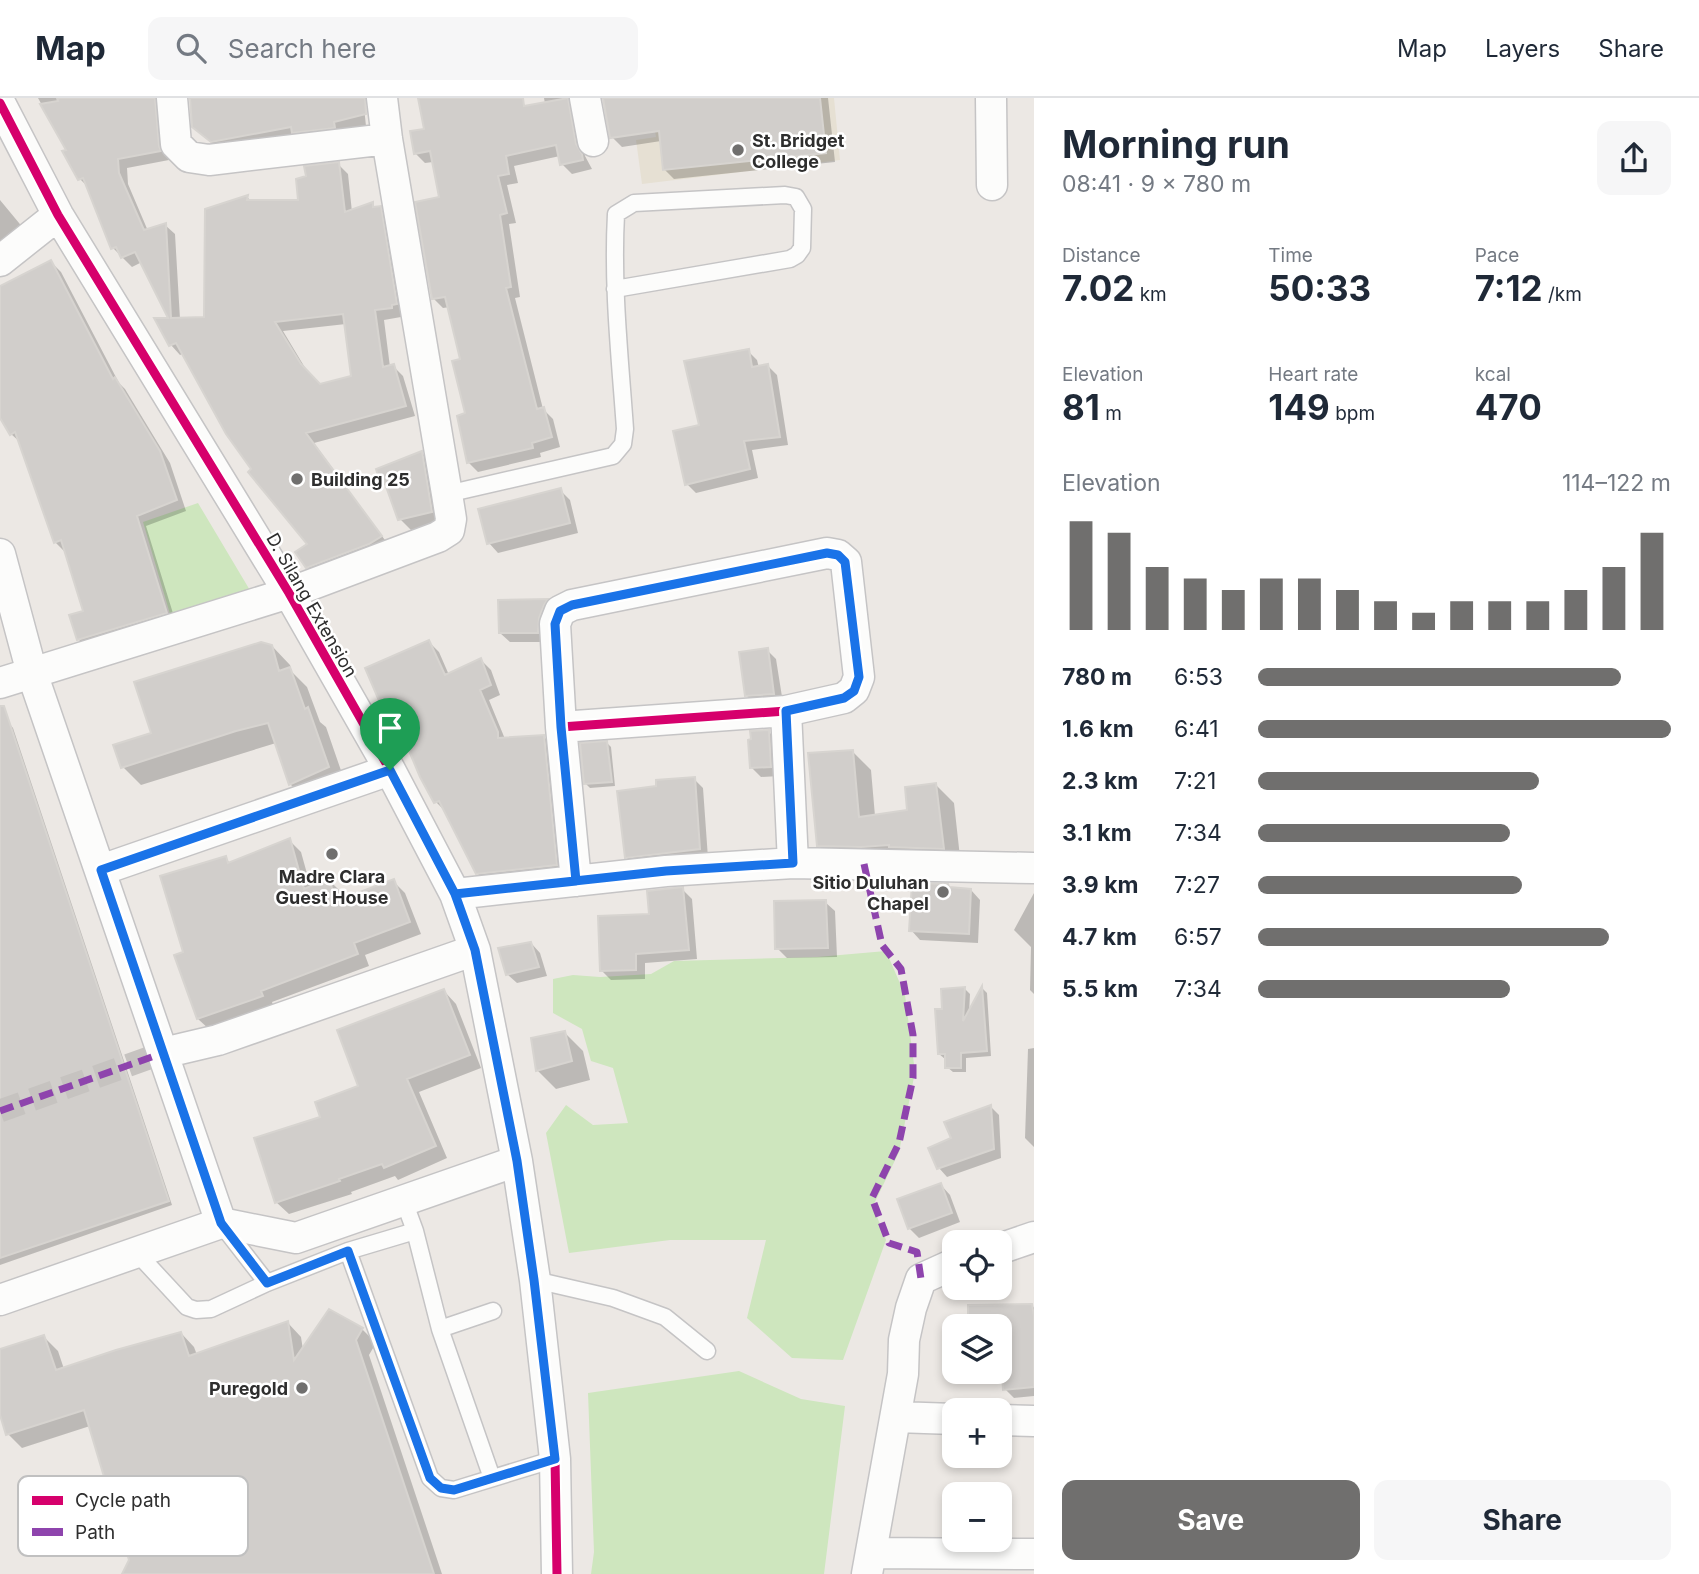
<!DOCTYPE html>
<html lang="en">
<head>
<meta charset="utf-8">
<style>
	body { margin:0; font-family:Inter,sans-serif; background:#f6f6f7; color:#1f2937; height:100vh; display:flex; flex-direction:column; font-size:26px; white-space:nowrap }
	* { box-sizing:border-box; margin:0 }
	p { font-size:23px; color:#747a83 }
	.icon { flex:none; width:38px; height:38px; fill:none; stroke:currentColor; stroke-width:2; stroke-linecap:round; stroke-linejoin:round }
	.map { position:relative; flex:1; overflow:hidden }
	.sheet { display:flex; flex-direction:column; background:#fff; width:665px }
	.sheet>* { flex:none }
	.buttons { position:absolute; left:942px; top:1132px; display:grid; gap:14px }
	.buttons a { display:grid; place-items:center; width:70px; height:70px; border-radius:14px; background:#fff; box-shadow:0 4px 10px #0003; font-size:35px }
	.pin { position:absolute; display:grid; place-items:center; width:60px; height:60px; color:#fff; margin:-72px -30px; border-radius:50% 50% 50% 0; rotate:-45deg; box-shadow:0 0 7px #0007 }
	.pin .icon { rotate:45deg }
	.round { display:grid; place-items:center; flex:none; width:74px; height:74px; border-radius:14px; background:#f6f6f7 }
	.overview { display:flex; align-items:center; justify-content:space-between; height:119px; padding:0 28px }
	h1 { font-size:38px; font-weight:700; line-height:52px }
	.figures { display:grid; grid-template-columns:repeat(3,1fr); gap:10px; height:119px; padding:7px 28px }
	.figures div { display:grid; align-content:center }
	.figures b { font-size:35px; font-weight:700 }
	.figures small { font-size:19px; font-weight:400 }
	.figures p { font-size:19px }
	.chart { height:196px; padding:14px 28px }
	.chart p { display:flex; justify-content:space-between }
	.chart svg { width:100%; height:126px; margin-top:7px; stroke:#706f6e; stroke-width:6 }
	.button { display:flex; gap:14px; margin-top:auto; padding:14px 28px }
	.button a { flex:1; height:80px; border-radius:14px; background:#706f6e; color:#fff; font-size:28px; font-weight:700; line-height:80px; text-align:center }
	.button a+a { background:#f6f6f7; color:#1f2937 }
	ul { padding:0 28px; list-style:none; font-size:23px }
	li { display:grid; grid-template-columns:112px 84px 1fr; align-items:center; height:52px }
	li i { height:18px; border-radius:9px; background:#706f6e }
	header { display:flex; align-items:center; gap:42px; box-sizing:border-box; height:98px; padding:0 35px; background:#fff; border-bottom:2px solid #e0e1e3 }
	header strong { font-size:33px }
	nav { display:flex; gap:38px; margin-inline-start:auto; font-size:24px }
	.search { width:490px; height:63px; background:#f6f6f7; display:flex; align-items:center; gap:18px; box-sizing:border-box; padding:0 24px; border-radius:14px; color:#747a83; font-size:26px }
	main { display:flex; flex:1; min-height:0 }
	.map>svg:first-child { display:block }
	.education { fill:#e6e0d3 }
	.green { fill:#cee6be }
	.shadow { fill:#0003; fill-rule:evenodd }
	.building { fill:#d1cecb; stroke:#d7d4d0; stroke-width:2; fill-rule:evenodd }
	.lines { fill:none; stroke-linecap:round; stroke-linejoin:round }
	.pedestrian-tunnel { stroke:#c6c3c0; stroke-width:23; stroke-dasharray:23 11; stroke-linecap:butt }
	.service-casing { stroke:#c5c4c5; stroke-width:19 }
	.minor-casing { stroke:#c5c4c5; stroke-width:33 }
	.service { stroke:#fcfcfb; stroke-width:16 }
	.minor { stroke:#fcfcfb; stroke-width:30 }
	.quiet { stroke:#8e44ad; stroke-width:7; stroke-dasharray:14 7; stroke-linecap:butt }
	.cycleway-casing { stroke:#fff; stroke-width:13 }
	.cycleway { stroke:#d6006c; stroke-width:9 }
	.route-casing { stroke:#fff; stroke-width:14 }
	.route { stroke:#1a73e8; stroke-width:9 }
	.poi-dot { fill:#706f6e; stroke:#fff; stroke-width:2.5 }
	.labels { text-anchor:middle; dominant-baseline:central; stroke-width:5; stroke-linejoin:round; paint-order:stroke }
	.poi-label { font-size:18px; font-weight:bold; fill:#2e2e2e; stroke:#fff; text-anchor:start }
	.street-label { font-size:18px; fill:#2e2e2e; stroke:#fff }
	.key { fill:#fff; stroke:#c0c0c0; stroke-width:2 }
	.key-label { font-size:19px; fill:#2e2e2e }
</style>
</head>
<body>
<header>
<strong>Map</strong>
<div class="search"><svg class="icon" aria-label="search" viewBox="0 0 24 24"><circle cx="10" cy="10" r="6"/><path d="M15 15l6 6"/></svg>Search here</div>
<nav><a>Map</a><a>Layers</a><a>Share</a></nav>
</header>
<main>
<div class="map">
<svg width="1034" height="1476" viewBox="0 0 1034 1476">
	<rect width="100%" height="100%" fill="#ece8e4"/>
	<path class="education" d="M650,0h184l6,62 -198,24 -6,-44 20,-3z"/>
	<path class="green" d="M198,405l53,89 -81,22 -27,-92z
		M886,853l19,44 10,77 -16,80 -26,54 13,34 -43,120 -51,-2 -45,-40 19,-78h-96l-101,13 -23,-120 20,-28 27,20 35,-2 -15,-55 -22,-7 -9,-32 -29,-16v-34l20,-4 27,2 51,-3 23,-13 143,-4z
		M739,1273l62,28 44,7 -21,168h-233l3,-22 -6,-159z"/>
	<path class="shadow" d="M38,0h130l-4,12 5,50 -42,8 1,16 20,47 17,-6 10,9 5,85h26l41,-122 4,4h48l39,-37 10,10 4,38 20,-8 4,5 4,-1 10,10 16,96 -5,1v2l-17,3 6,47 3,-1 10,10 12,40 -101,27 76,104 -73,30 -10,-10 2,-22 -55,-76 -70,-116 -4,2 -9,-10v-25l-29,-58 -10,5 -19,-19 -24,-60 -9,-9 -12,-27zM346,226l7,53 -33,9 -10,-10 -27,-45z
		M191,0h172l3,28 -23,6 -121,19 -18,-14z
		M544,0h37l-4,13 8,45 7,13 -20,5 -10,-10 -2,-8 -46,10 4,17 -11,2 9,38 -7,1 11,73 -5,1 28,111 10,10 7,28 -20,6 1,4 -63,15 -10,-10v-47l-6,-55 -12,-53 -7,1 -10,-10 8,-100 -8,-36 -8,1 -10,-10 131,-43z
		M605,0h223l7,64 -161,17 -10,-10 -3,-28 -39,6 -10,-10z
		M0,102l24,29 -24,18z
		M51,164l10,10 58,111 6,6 45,74 16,48 -40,15 30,97 -87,27 -10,-10 -8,-24 14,-4 -20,-60 -10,-10 -35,-100 -9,-8 -11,-19v-113z
		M748,253l9,9 2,8 9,-2 9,9 11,70 -36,5 6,28 -62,15 -9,-9 15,-58z
		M422,355l25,26 9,58 -30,8 -26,-26 -11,-30 -8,-8z
		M560,392l10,10 8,33 -80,20 -9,-10z
		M548,503l8,9 -9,32h-37l-10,-9v-31z
		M429,544l10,10 10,23 32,-15 10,10 9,25 -11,5 16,39 39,-2 10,10 12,128 -79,8 -10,-10 -30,-60 -11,-11 -32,-68 -7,-6z
		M272,548l18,19 2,7 15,15 13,35 6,5 20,58 -38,17 -18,-18 -14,-41 -135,42 -18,-18 30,-33z
		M767,552l9,9 7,44 -27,2 -9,-9z
		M9,625l4,5 159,477 -172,60v-539z
		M769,634l9,9 2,35 -19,1 -10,-10z
		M607,645l4,4 4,39 -25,2 -4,-4z
		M853,654l18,18 4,46 34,-4 27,-27 18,18 7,63 -125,-3 -18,-18z
		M694,681l9,9 5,70 -72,9 -10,-10 32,-70z
		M289,742l12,12 10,36 18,-8 12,12 2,8 50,-19 12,12 16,41 -56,21 4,11 -97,36 2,6 -64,22 -12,-11 -12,-66 39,-95 6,6z
		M948,787l4,4 19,1 9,10 -2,43 -58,-3 -9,-10z
		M682,791l10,10 5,60 -52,4v16l-34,1 -10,-10 50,-54z
		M1034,795v101l-4,-4 1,-43 -17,-17z
		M825,804l10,9 2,46 -50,1 -10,-10z
		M531,845l9,10 7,23 -30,7 -10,-9z
		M965,891l5,5 -1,20 14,-25 4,4 4,63 -25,2v14h-13l-6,-5 -2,-8 -6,-5 5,-44z
		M444,893l12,13 25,64 -62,24 28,66 -49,22 -3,-4 -44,16 1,2 -63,20 -13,-12 85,-115z
		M565,935l18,18 7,29 -34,9 -18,-18z
		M1034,950v99l-9,-9 3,-89z
		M991,1009l8,8 2,43 -54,19 -8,-9 14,-29z
		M941,1087l9,10 10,27 -41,16 -10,-10z
		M1032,1207l2,3v88l-20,2 -9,-9 -2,-43h-4v-20h-29v-19z
		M288,1225l13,14 2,13 59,-21 14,14 -7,12 73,219h-318l7,-14 -41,-134 -68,22 -14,-14 -8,-24v-59l44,-14 14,14 6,18 117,-36 13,14 3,8z"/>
	<path class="building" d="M57,0h98l4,48 2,5 -43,8 1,14 25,57 22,-7 5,95 33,-1 1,-108 43,-14 -1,5h51l-2,-21 10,-3 -2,-10 35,-4 6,50 28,-10v5l8,-1 16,98 -5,1v3l-17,2 8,57 11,-3 12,42 -100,27 76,103 -13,8 -63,24 -11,-16 12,-8 -59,-72 3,-3 -25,-35 -50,-91 -7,3 -15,-28h14l-33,-66 -14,6 -5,-11 -5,2 -28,-71 -5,2 -16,-29 4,-1 -26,-46 18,-3zM343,216l8,62 -31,8 -19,-20 -26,-42z
		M190,0h175l1,16 -32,8 1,6 -43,5 -1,-6 -80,15 -19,-15z
		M418,0h105l1,8 44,-8 8,46 6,10 1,6 -23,5 -4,-20 -50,11 3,18 -11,2 9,37 -7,2 11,72 -5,1 31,121 7,-2 8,30 -20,6 1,5 -66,15 -10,-47 8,-3 -13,-52 8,-2 -15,-62 -13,2 -17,-97 24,-5 -9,-46 -16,3 -4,-23 14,-2z
		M603,0h217l6,55 -163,17 -4,-39 -49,7z
		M51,162l62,119 2,-2 45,74 17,49 -40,16 30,97 -90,27 -8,-25 14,-4 -22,-71 -7,3 -39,-111 -5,3 -10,-17v-132z
		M749,251l3,18 16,-3 12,73 -36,4 6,28 -65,16 -12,-54 26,-6 -15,-64z
		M422,353l10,61 -34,8 -14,-39 -4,1 -4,-13z
		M561,390l9,35 -83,21 -9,-35z
		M548,501l-4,6 -5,13 -1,15h-39l-1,-33z
		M429,542l16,35 36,-17 10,27 -11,5 18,42v6l46,-3 13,130 -81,9 -37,-73 -5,2 -14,-26 -21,-50 -3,2 -15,-27 -1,1 -15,-35z
		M261,544l11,3 7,26 11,-4 15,42 3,-2 21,60 -40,18 -21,-62 -32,8 -115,37 -8,-23 38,-12 -17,-51z
		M768,550l6,46 -29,2 -6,-44z
		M0,608h4l165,495 -169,57z
		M769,632l2,37 -21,1 -2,-28 3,-1 -1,-8z
		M607,643l5,41 -28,2 -4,-41z
		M853,652l6,67 48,-7 -2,-23 31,-4 8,66 -55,-2v-2l-28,2 -44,-1 -9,-93z
		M695,679l5,72 -75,9 -8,-67 39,-5v-6z
		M290,740l14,51 26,-11 4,22 4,-2 1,2 55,-21 16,43 -56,21 4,11 -97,37 2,5 -66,23 -23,-64 9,-3 -23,-76 66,-20 2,7z
		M912,785l36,1 1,3 22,2 -2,45 -60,-3z
		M683,789l6,63 -53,4v16l-36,1 -2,-55 51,-2 -2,-23z
		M826,802l2,48 -53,1 -1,-48z
		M531,844l8,25 -33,8 -8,-27z
		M982,888l5,65 -26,2v15h-16v-14h-7l-3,-45h7l-1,-20 24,-2 -2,34z
		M444,891l26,66 -63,24 29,67 -52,22 -2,-4 -43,15 1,2 -65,22 -21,-65 66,-21 -5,-15 43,-16 -21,-56z
		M565,933l7,30 -36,10 -5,-33z
		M991,1007l3,44 -57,20 -9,-21 23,-10 -7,-16z
		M941,1085l11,30 -44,16 -11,-30z
		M1032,1206l2,12v71l-31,3 -4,-64h-31v-21z
		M329,1211l34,19 -7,12 78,234h-312l7,-14 -45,-150 -78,25 -6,-20v-66l44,-14 12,35 60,-20 65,-18 8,24 99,-35 6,39z"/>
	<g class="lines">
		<path class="pedestrian-tunnel" d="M0,1013l163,-58"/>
		<defs>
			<path id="service" d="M447,396l166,-38 10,-12 2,-15c-5,-71 -13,-143 -9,-215l18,-11 151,-8 11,2 7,12 -1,39 -5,7 -7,4 -175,30
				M222,1127l45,58
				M415,1133l25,98 52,149
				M348,1153l82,227 11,10 13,2 101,-31
				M137,1155l50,54 9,3 15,-1 56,-26 81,-32 67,-20 -11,-30
				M535,1182l78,18 52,19 42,34
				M440,1231l53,-18"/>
			<path id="minor" d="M172,0l4,46 13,13 20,3 178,-21
				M585,0l8,43
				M991,0l1,87
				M0,5l58,112 231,378 101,177 65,124 20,56 42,211 18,119 20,179 2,115
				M0,163l58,-46
				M0,456l32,119 189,550 -221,77
				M0,585l289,-90 149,-56 11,-7 2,-11 -4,-25 -60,-355 -5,-41
				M786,613l7,152
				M561,629l225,-16 58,-13 10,-8 5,-13 -13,-115 -8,-7 -11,-2 -255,52 -12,6 -5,13 6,103 15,154
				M101,772l289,-100
				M455,796l211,-23 127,-8 241,5
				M163,955l55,-13 257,-90
				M221,1125l75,15 221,-77
				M999,1151l35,-12
				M896,1319l58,2
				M999,1322l35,1
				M871,1455l163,1
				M867,1476l36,-200 1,-34 7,-32 10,-29 33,-15"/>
		</defs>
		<use href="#service" class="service-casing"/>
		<use href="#minor" class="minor-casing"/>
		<use href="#service" class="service"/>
		<use href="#minor" class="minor"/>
		<path class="quiet" d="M864,766l18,81 19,24 12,66v43l-14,65 -27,55 17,45 28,9 4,27
			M0,1013l163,-58"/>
		<defs>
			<path id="cycleway" d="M0,5l58,112 231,378 101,177 65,124 20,56 42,211 18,119 20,179 2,115
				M561,629l225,-16 58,-13 10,-8 5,-13 -13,-115 -8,-7 -11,-2 -255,52 -12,6 -5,13 6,103 15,154"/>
		</defs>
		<use href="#cycleway" class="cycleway-casing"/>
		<use href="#cycleway" class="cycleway"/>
	</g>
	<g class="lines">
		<defs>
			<path id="route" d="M390,672l-289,100 120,353 46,60 81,-32 82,227 11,10 13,2 101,-31 -21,-179 -17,-119 -42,-211 -20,-56 121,-13 -15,-154 -6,-103 5,-13 12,-6 255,-52 11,2 7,7 14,115 -5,14 -10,7 -58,13 7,152 -127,8 -211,23 -65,-124"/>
		</defs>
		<use href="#route" class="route-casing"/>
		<use href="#route" class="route"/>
	</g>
	<g class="poi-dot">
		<circle cx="738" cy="52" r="7"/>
		<circle cx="297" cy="381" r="7"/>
		<circle cx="332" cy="756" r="7"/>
		<circle cx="943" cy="794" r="7"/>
		<circle cx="302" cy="1290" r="7"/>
	</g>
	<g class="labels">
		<g class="poi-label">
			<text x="752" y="42">St. Bridget<tspan x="752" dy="21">College</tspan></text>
			<text x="311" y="381">Building 25</text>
			<text x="332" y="778" text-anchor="middle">Madre Clara<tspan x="332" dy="21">Guest House</tspan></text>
			<text x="929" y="784" text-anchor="end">Sitio Duluhan<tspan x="929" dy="21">Chapel</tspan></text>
			<text x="288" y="1290" text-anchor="end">Puregold</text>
		</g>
		<g class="street-label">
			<text transform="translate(312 507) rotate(60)">D. Silang Extension</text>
		</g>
	</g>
	<rect x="18" y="1378" width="230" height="80" rx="10" class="key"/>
	<rect x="32" y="1398" width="31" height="9" fill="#d6006c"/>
	<rect x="32" y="1430" width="31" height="8" fill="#8e44ad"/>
	<g class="key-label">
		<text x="75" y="1409">Cycle path</text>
		<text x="75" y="1441">Path</text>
	</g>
</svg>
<div class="buttons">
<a><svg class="icon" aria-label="locate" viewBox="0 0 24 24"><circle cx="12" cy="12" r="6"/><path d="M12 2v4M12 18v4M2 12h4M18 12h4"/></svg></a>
<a><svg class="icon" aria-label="layers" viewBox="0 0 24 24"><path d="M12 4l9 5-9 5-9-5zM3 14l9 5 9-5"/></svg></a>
<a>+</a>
<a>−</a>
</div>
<div class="pin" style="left:390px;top:672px;background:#1e9e55"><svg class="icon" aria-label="arrive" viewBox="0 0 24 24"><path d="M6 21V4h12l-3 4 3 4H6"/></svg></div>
</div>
<section class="sheet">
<div class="overview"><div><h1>Morning run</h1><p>08:41 · 9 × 780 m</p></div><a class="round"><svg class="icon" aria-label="share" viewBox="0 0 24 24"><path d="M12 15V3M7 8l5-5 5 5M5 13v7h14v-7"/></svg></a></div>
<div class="figures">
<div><p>Distance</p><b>7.02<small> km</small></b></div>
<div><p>Time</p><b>50:33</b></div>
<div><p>Pace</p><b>7:12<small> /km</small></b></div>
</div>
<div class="figures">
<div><p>Elevation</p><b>81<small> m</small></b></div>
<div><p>Heart rate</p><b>149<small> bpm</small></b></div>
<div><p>kcal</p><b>470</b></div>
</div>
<div class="chart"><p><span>Elevation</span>114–122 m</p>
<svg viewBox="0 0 160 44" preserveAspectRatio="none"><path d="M5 44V6M15 44V10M25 44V22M35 44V26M45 44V30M55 44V26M65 44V26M75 44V30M85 44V34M95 44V38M105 44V34M115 44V34M125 44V34M135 44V30M145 44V22M155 44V10"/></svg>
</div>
<ul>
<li><b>780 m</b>6:53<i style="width:88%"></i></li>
<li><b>1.6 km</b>6:41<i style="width:100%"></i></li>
<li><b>2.3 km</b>7:21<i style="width:68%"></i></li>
<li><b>3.1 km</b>7:34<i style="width:61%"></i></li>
<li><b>3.9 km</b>7:27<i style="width:64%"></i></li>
<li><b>4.7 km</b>6:57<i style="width:85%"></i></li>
<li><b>5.5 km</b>7:34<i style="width:61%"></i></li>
</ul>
<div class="button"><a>Save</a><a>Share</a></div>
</section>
</main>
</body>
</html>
